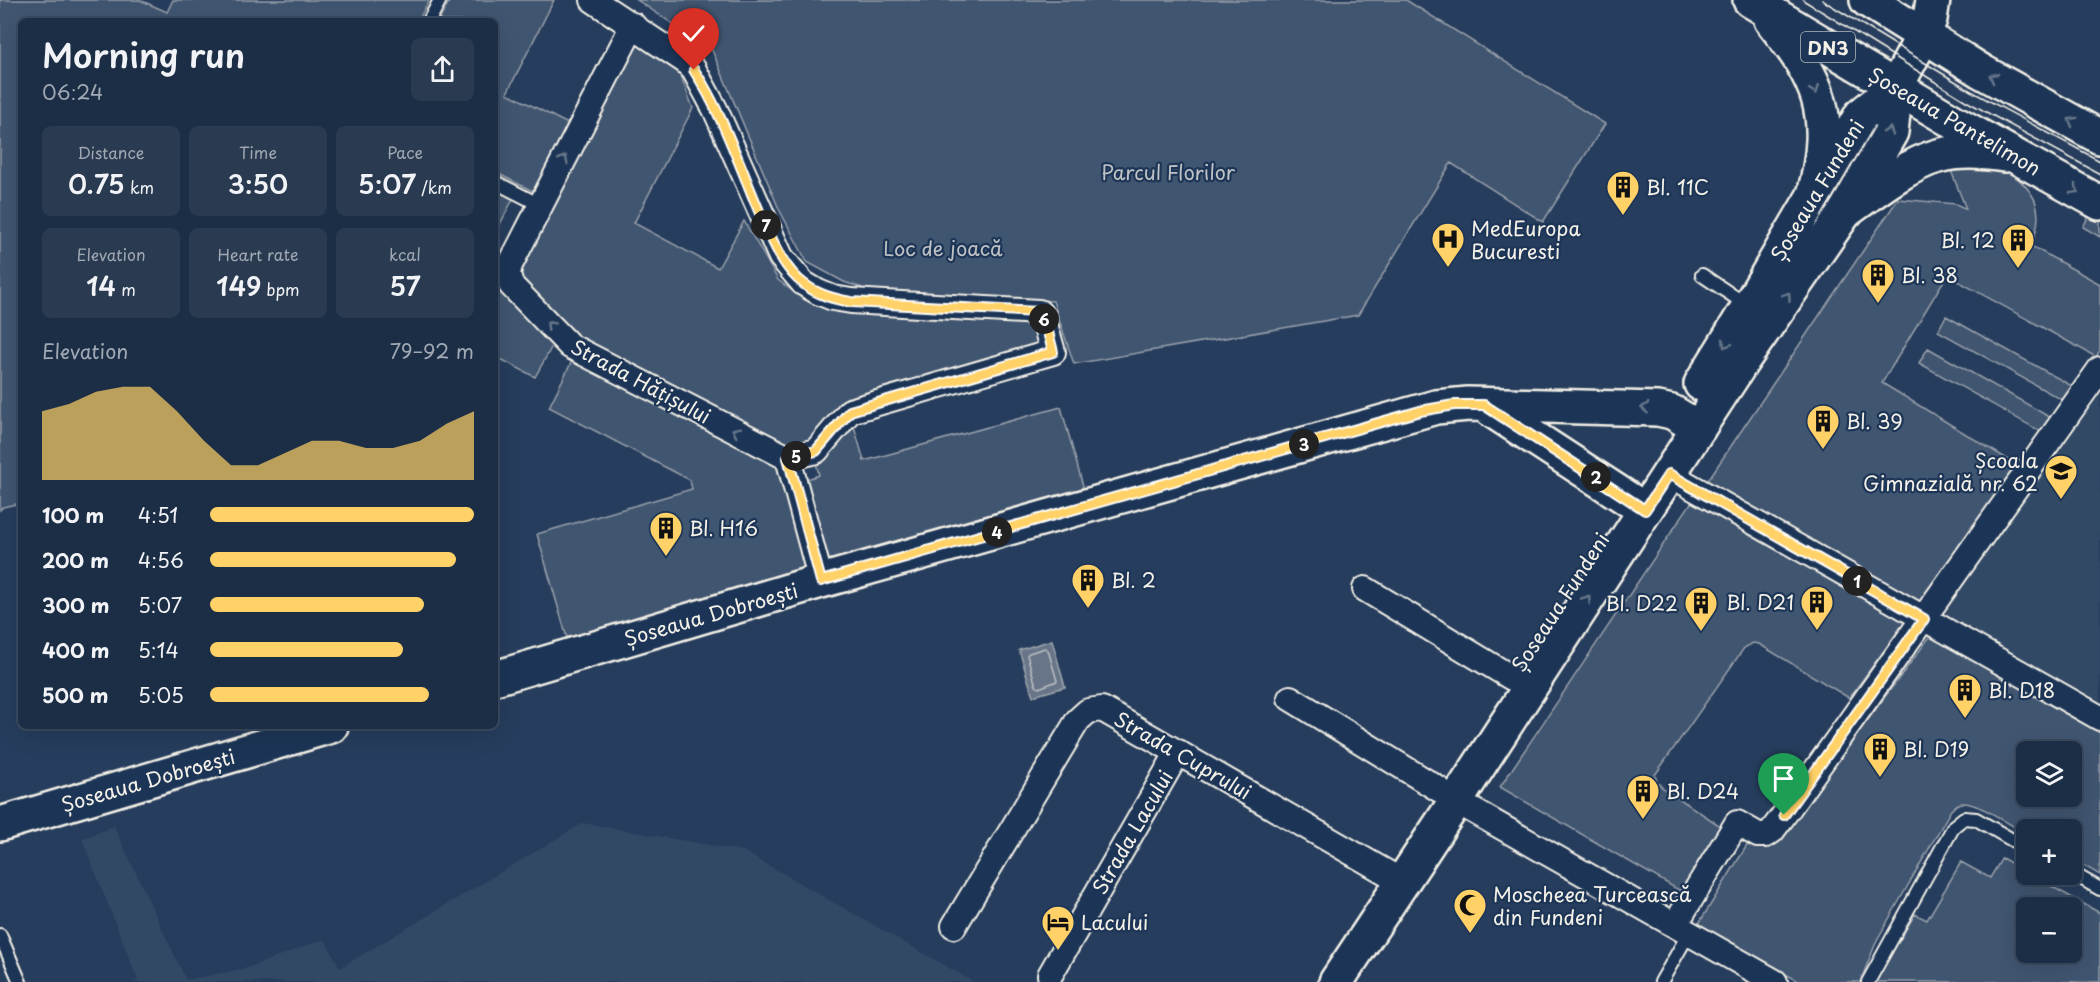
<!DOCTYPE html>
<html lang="en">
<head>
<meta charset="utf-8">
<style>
	body { margin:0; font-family:"Playpen Sans",sans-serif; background:#293a51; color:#f1f3f6; height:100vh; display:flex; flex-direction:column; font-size:22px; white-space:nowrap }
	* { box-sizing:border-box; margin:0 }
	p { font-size:20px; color:#a0a8b3 }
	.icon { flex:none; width:33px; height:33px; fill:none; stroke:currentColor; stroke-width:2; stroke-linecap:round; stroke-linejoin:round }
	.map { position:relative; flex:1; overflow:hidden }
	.panel { position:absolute; left:18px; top:18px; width:480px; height:711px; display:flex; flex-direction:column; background:#1c2e46; border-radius:9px; box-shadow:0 6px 24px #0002,0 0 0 2px #3a4a5f }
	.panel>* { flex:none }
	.buttons { position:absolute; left:2016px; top:741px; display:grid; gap:12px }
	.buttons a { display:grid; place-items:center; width:66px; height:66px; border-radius:9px; background:#1c2e46; box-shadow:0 6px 24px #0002,0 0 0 2px #3a4a5f; font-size:30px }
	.pin { position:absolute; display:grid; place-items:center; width:51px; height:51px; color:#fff; margin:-62px -26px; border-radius:50% 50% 50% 0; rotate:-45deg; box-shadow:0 0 6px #0007 }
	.pin .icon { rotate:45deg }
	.km { position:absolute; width:30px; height:30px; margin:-15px; border-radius:50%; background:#222; color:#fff; font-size:16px; line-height:30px; text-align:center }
	.round { display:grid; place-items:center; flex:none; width:63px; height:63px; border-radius:9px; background:#293a51 }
	.headline { display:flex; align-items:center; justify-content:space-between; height:102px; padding:0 24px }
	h1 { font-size:33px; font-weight:600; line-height:45px }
	.metrics { display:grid; grid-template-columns:repeat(3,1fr); gap:9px; height:102px; padding:6px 24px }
	.metrics div { display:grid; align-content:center; border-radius:9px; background:#293a51; text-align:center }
	.metrics b { font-size:26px; font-weight:600 }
	.metrics small { font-size:16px; font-weight:400 }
	.metrics p { font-size:16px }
	.chart { height:168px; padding:12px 24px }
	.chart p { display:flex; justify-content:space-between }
	.chart svg { width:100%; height:108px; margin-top:6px; fill:#ffd166; opacity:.7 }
	ul { padding:0 24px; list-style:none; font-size:20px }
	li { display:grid; grid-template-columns:96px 72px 1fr; align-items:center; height:45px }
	li i { height:15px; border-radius:8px; background:#ffd166 }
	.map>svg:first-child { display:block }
	.built { fill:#334966 }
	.green { fill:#40546f; stroke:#9aa2ac; stroke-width:1.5; fill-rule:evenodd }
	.water { fill:#677588; stroke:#9fa7ae; stroke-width:1.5 }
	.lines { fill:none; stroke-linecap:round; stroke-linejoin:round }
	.shore { stroke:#bcbfc2; stroke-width:1.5 }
	.lane-casing { stroke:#f4f1e8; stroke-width:16 }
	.street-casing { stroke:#f4f1e8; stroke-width:28 }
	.secondary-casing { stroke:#f4f1e8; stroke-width:38 }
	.primary-casing { stroke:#f4f1e8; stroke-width:38 }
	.lane { stroke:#1d3557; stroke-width:12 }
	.street { stroke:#1d3557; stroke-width:24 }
	.secondary { stroke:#1d3557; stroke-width:33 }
	.primary { stroke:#1d3557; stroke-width:33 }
	.tram { stroke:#f4f1e8; stroke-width:1.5 }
	.oneway { stroke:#68778a }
	.route-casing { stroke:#fff; stroke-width:12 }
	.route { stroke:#ffd166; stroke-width:8 }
	.labels { text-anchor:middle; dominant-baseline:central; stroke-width:4.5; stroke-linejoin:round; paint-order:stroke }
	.shield { fill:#1d3557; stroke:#b4b9bc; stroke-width:1.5 }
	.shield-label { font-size:18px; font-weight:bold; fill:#f4f1e8 }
	.street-label { font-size:20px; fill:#f4f1e8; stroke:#1d3557 }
	.park-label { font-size:20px; fill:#bec2c4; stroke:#1d3557 }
	.poi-label { font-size:20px; fill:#f4f1e8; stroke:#1d3557; text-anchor:start }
</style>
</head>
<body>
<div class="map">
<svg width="2100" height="982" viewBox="0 0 2100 982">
	<rect width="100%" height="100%" fill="#263d5d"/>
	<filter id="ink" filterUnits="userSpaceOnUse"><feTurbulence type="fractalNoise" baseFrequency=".0167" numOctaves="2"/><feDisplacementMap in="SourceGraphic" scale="12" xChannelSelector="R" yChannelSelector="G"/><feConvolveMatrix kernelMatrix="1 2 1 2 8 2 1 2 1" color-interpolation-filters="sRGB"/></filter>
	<g filter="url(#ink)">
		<path class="built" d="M2100,386v315l-157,-87z
			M583,823l160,28 231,131h-844l8,-2 -56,-141 32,-13 72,154 61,-12 78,-29 15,29z"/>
		<path class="green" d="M0,0h140l27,12 6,-12h256l-11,21h-397v482l-18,4 -3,3z
			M450,0h104l-47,93 65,33 -35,67 -42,-21v-151h-56z
			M637,0h769l199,124 -62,98 -92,-59 -93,152 -284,49 -21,-63 -178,-9 -31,-10 -37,-20 -28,-53 -67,-159z
			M633,38l46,33 14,37 -59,115 84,45 26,-47 34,59 27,20 31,11 200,9 7,23 -197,55 18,63 197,-54 25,90 -256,73 -26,-90 15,-5 -4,-17 -240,-123 -54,-52 -3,-19z
			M2004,167c31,24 43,40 27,79l69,38v66l-4,7 -149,-82 -65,108 135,82 -95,139 -216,-121 192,-284 58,5 10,5 -16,-41z
			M495,190l18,9 -18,35z
			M2094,206l6,3v28l-17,-10z
			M495,277l61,62 -21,38 -40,-21z
			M1946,316l126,70 -8,15 -126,-70z
			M1928,348l125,71 -8,15 -126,-71z
			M573,359l204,106 31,110 -239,70 -32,-111 155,-45 -2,-9 -141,-73z
			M1693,500l213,121 -57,77 -90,-54 -6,-1 -9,5 -89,127 2,7 6,6 59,39 -40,65 -182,-105z
			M1932,634l168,95v146l-28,-16v-29h-46v4c-14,-8 -49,-33 -64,-31 -6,1 -11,6 -14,12l-71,125 -17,42h-60l-102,-57 51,-83c10,6 15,8 26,2zM2026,752h46v44h-46z
			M2002,858l24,14v2l5,1 69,38v69h-225l40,-68 12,6 34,-58 29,16zM2026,908h46v44h-46z"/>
		<path class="water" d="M1052,640l13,47 -32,9 -14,-46z"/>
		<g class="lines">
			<path class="shore" d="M1045,648l3,2 9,31 -18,7 -3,-2 -9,-31 2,-2z"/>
			<defs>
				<path id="lane" d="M429,21l11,-21
					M495,182l45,23
					M1702,275l46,31
					M2072,873l28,16
					M0,935l20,47
					M1661,982l28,-49
					M1868,982l86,-156 10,-8 12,1 50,29"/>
				<path id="street" d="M593,0l92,61 9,9 21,39 66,148 22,26 15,9 15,6 18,3 188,11 4,5 10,35 -203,59 -34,40 -28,7 -218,-112 -59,-61 -3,-11 2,-9 123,-240
					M788,458l33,123
					M1669,474l431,244
					M1365,589l147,89
					M1290,698l150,92
					M1456,801l319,181
					M1675,925l62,-102 21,12h8l6,-4 12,-16 316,-446
					M954,926l124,-206 10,-9 14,-2 301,173
					M1050,975l128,-223"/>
				<path id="secondary" d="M1701,384l48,-78 112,-191 35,-28
					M1484,405l161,105
					M495,678l326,-97 615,-174 32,-3 190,5 14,3 27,16
					M0,824l331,-98
					M1336,982l120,-181 287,-441 102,-148 46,-80 5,-45 27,-51 7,-17 3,-19"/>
				<path id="primary" d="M1750,0l204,122 146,81
					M1867,0l114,71 119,66
					M1771,20c49,61 63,93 44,171
					M1845,212c25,-18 63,-48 93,-56 22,-6 44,-4 66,-1"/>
			</defs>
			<use href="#lane" class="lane-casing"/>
			<use href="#street" class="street-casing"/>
			<use href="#secondary" class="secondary-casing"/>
			<use href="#primary" class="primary-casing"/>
			<use href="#lane" class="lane"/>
			<use href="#street" class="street"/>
			<use href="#secondary" class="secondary"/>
			<use href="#primary" class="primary"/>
			<path class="tram" d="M1803,0l163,101 134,73
				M1822,0l149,91 129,70"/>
		</g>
		<defs><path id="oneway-chevron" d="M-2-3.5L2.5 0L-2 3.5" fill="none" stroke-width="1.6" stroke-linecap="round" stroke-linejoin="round" transform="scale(1.5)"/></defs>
		<g class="oneway">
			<use href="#oneway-chevron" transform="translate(1993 77) rotate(-151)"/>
			<use href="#oneway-chevron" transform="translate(1815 90) rotate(70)"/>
			<use href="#oneway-chevron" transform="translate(2072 121) rotate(-151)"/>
			<use href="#oneway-chevron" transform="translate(1889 131) rotate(-72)"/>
			<use href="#oneway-chevron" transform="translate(564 159) rotate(-63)"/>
			<use href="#oneway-chevron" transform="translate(2075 190) rotate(29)"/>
			<use href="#oneway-chevron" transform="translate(1787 296) rotate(-55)"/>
			<use href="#oneway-chevron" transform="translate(550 325) rotate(-134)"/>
			<use href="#oneway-chevron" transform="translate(1726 344) rotate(121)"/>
			<use href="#oneway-chevron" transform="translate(1645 408) rotate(-177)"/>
			<use href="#oneway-chevron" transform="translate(736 431) rotate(-153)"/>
			<use href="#oneway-chevron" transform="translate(1587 599) rotate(-57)"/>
		</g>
	</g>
	<g class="lines" filter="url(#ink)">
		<defs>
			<path id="route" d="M694,70c26,39 46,96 65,141 12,25 22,56 45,73 14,11 30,15 47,18l188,10 5,4 9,36 -203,59 -34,40 -28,7 33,123 599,-170 34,-6h30l161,105 24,-36 255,145 -140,196"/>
		</defs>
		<use href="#route" class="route-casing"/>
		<use href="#route" class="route"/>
	</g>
	<defs>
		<symbol id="building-pin" viewBox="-11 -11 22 30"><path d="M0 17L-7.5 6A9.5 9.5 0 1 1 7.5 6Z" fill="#ffd166" stroke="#1d3557"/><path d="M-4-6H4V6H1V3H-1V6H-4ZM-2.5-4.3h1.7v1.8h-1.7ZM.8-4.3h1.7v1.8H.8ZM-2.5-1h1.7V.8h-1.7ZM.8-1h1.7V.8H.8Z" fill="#111"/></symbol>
		<symbol id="hospital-pin" viewBox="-11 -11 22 30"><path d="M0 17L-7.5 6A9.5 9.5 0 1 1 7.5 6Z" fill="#ffd166" stroke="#1d3557"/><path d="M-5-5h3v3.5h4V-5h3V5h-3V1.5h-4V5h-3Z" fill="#111"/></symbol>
		<symbol id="school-pin" viewBox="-11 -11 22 30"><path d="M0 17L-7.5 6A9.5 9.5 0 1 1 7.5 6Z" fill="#ffd166" stroke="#1d3557"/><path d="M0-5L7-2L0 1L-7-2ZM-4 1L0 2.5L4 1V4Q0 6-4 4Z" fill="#111"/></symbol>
		<symbol id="mosque-pin" viewBox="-11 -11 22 30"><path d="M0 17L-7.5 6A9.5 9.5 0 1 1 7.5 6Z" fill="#ffd166" stroke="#1d3557"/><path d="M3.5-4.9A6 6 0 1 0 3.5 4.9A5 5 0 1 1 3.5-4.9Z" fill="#111"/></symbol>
		<symbol id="hotel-pin" viewBox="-11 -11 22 30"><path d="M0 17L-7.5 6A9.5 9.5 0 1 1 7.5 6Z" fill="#ffd166" stroke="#1d3557"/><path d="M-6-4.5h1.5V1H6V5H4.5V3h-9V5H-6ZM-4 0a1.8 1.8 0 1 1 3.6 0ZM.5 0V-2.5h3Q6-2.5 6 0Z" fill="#111"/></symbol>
	</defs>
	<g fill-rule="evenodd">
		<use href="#building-pin" x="1604" y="168" width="38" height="52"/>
		<use href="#hospital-pin" x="1429" y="220" width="38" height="52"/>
		<use href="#building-pin" x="1999" y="221" width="38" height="52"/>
		<use href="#building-pin" x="1859" y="256" width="38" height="52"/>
		<use href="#building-pin" x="1804" y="402" width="38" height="52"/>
		<use href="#school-pin" x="2042" y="452" width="38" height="52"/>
		<use href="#building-pin" x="647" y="509" width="38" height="52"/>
		<use href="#building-pin" x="1069" y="561" width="38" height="52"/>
		<use href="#building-pin" x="1798" y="583" width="38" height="52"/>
		<use href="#building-pin" x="1682" y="584" width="38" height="52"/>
		<use href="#building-pin" x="1946" y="671" width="38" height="52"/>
		<use href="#building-pin" x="1861" y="730" width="38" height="52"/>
		<use href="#building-pin" x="1624" y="772" width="38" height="52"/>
		<use href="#mosque-pin" x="1451" y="886" width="38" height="52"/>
		<use href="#hotel-pin" x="1039" y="903" width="38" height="52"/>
	</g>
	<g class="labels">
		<rect class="shield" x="1801" y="32" width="54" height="30" rx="4.5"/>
		<g class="shield-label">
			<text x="1828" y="47">DN3</text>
		</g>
		<g class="street-label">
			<text transform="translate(1955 121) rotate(30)">Șoseaua Pantelimon</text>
			<text transform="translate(1817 190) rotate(-59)">Șoseaua Fundeni</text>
			<text transform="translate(641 381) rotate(28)">Strada Hățișului</text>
			<text transform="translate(1560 602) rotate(-57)">Șoseaua Fundeni</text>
			<text transform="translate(711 614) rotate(-16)">Șoseaua Dobroești</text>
			<text transform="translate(1183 755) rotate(30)">Strada Cuprului</text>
			<text transform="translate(148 780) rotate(-16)">Șoseaua Dobroești</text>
			<text transform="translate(1132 832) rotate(-60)">Strada Lacului</text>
		</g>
		<g class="park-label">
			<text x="1168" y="172">Parcul Florilor</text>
			<text x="943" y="248">Loc de joacă</text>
		</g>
		<g class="poi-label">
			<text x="1646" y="187">Bl. 11C</text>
			<text x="1471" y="228">MedEuropa<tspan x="1471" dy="23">Bucuresti</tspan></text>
			<text x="1995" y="240" text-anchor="end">Bl. 12</text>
			<text x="1901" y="275">Bl. 38</text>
			<text x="1846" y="421">Bl. 39</text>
			<text x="2038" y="460" text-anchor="end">Școala<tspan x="2038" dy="23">Gimnazială nr. 62</tspan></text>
			<text x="689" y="528">Bl. H16</text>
			<text x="1111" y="580">Bl. 2</text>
			<text x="1794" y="602" text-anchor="end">Bl. D21</text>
			<text x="1678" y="603" text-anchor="end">Bl. D22</text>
			<text x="1988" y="690">Bl. D18</text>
			<text x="1903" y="749">Bl. D19</text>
			<text x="1666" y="791">Bl. D24</text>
			<text x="1493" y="894">Moscheea Turcească<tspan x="1493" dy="23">din Fundeni</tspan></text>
			<text x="1081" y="922">Lacului</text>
		</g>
	</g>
</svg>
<div class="buttons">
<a><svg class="icon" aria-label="layers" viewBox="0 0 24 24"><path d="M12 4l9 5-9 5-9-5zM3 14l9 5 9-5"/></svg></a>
<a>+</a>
<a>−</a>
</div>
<div class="pin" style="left:1784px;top:815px;background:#1e9e55"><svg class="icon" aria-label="arrive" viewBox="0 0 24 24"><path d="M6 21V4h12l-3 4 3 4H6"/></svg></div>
<div class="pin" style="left:694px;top:70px;background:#d93025"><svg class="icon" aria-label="check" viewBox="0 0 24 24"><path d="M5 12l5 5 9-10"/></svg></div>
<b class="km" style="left:1857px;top:581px">1</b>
<b class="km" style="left:1596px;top:477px">2</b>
<b class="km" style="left:1304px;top:444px">3</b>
<b class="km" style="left:997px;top:532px">4</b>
<b class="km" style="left:796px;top:456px">5</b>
<b class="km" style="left:1044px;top:319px">6</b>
<b class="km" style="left:766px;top:225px">7</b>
<section class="panel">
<div class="headline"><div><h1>Morning run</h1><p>06:24</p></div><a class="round"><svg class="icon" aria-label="share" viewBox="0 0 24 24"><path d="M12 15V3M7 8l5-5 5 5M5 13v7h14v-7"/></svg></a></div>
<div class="metrics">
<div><p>Distance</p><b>0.75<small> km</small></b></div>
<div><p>Time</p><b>3:50</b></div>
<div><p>Pace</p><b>5:07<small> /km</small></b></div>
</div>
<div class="metrics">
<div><p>Elevation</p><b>14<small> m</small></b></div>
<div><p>Heart rate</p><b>149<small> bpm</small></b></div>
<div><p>kcal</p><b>57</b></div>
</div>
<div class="chart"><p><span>Elevation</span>79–92 m</p>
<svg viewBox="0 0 160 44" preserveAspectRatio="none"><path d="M0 44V16L10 13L20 8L30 6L40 6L50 16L60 28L70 38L80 38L90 33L100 28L110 28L120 31L130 31L140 28L150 21L160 16V44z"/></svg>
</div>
<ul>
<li><b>100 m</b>4:51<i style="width:100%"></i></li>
<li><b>200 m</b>4:56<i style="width:93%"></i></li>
<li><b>300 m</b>5:07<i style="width:81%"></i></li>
<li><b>400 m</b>5:14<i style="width:73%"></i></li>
<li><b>500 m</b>5:05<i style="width:83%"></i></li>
</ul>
</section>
</div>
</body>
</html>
